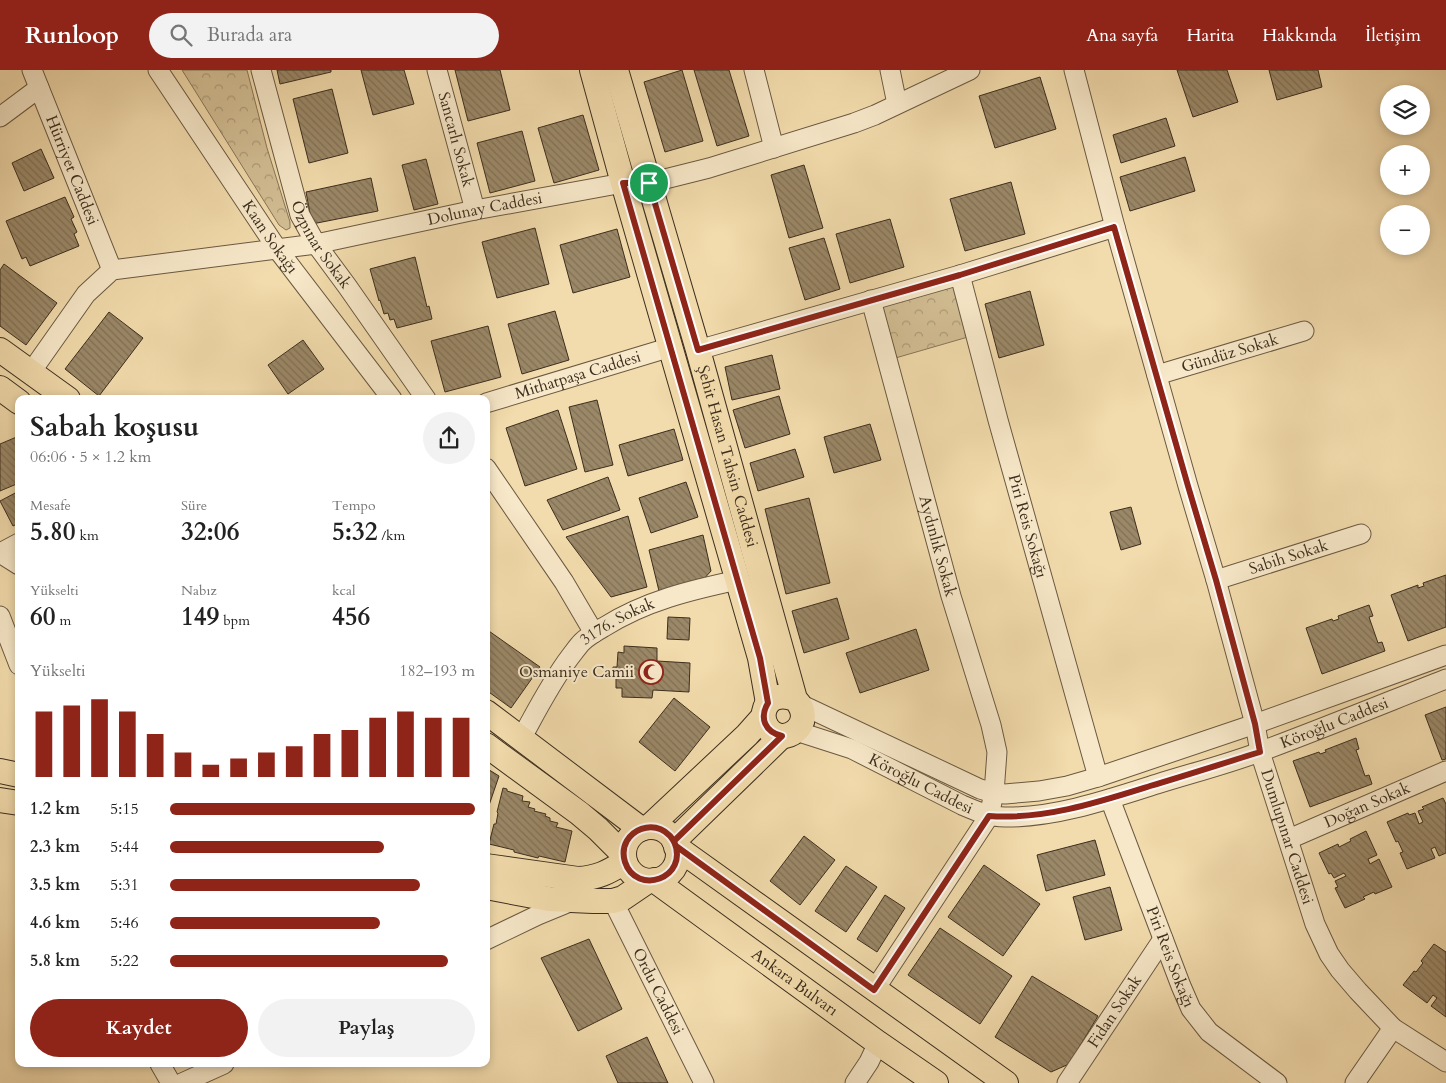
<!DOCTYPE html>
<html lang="tr">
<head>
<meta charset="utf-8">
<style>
	body { margin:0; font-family:Cardo,serif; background:#f2f2f2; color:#222; height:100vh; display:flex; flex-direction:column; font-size:19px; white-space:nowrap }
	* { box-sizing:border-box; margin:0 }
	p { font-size:16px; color:#767676 }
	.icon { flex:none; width:28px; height:28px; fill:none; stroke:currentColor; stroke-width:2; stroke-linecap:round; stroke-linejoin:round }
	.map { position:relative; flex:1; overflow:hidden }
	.drawer { position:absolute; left:15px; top:325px; width:475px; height:672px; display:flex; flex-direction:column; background:#fff; border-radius:10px; box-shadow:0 2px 8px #0003 }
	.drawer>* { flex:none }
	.buttons { position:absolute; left:1380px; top:15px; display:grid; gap:10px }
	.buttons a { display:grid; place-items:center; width:50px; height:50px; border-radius:50%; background:#fff; box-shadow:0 2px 8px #0003; font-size:25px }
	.pin { position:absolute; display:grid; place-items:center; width:42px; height:42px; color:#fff; margin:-21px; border:2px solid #fff; border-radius:50%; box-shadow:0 1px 5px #0007 }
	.round { display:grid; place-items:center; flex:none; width:52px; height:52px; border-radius:26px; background:#f2f2f2 }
	.head { display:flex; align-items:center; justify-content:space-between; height:85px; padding:0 15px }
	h1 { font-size:28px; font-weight:700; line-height:38px }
	.figures { display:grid; grid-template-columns:repeat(3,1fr); gap:8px; height:85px; padding:5px 15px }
	.figures div { display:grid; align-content:center }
	.figures b { font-size:25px; font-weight:700 }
	.figures small { font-size:14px; font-weight:400 }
	.figures p { font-size:14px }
	.chart { height:140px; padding:10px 15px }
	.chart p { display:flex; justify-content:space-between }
	.chart svg { width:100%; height:90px; margin-top:5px; stroke:#8f2418; stroke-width:6 }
	.action { display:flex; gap:10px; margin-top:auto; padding:10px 15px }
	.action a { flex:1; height:58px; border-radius:30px; background:#8f2418; color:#fff; font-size:20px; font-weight:700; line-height:58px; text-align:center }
	.action a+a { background:#f2f2f2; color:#222 }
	ul { padding:0 15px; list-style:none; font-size:16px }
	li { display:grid; grid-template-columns:80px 60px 1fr; align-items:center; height:38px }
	li i { height:12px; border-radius:6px; background:#8f2418 }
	header { display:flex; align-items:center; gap:30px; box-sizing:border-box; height:70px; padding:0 25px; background:#8f2418; color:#fff }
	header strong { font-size:24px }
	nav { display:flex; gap:28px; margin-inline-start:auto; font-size:18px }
	.search { width:350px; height:45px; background:#f2f2f2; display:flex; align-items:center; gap:12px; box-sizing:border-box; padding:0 18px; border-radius:28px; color:#767676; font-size:19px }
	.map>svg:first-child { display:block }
	.forest { fill:url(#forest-crowns); stroke:#887659 }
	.building { fill:url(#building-back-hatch); stroke:#3c2e1e }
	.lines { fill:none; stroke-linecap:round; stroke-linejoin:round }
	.minor-casing { stroke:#6a5942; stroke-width:21 }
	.major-casing { stroke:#3c2e1e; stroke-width:26 }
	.minor { stroke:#f7e8c9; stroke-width:19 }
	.major { stroke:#f2dbac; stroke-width:24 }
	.route-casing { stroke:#fff; stroke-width:10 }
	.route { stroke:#8f2418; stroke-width:6 }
	.labels { text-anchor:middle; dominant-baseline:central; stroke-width:4; stroke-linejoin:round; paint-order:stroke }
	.street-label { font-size:16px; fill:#3c2e1e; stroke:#f7e8c9 }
	.poi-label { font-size:16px; fill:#3c2e1e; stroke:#f7e8c9; text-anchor:end }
</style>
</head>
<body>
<header>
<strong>Runloop</strong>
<div class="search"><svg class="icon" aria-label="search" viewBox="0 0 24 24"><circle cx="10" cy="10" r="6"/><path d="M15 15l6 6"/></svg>Burada ara</div>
<nav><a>Ana sayfa</a><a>Harita</a><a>Hakkında</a><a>İletişim</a></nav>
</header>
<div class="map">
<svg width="1446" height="1013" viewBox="0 0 1446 1013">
	<defs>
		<pattern id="forest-crowns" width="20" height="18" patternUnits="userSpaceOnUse" patternTransform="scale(1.25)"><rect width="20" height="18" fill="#d3be94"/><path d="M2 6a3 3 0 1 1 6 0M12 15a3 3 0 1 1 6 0" fill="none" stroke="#ac9b78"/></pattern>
		<pattern id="building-back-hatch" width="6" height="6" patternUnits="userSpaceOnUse" patternTransform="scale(1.25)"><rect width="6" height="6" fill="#9b8868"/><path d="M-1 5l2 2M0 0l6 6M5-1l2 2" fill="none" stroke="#807055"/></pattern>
	</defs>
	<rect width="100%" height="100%" fill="#f2dbac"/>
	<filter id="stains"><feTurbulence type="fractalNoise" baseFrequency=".004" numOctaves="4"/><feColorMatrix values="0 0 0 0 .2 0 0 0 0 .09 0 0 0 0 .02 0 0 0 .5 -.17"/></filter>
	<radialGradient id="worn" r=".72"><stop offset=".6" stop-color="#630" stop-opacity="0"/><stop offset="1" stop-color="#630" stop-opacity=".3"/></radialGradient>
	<path class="forest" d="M182,0h65l20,78 23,74v6l-4,2 -7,-5z
		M953,213l15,54 -76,22 -15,-54z"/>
	<path class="building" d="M277,0h54v2l-51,12z
		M361,0h43l10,34 -41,11z
		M455,0h45l10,40 -42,11z
		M682,0l21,71 -38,11 -21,-70z
		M694,0h35l20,66 -32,10z
		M1177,0h50l11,32 -45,15z
		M1269,0h49l4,17 -45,13z
		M1040,7l16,52 -61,19 -16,-52z
		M332,19l16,64 -39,10 -16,-64z
		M583,45l16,55 -45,13 -16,-55z
		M1166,48l9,28 -54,17 -8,-28z
		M522,61l13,50 -45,12 -13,-50z
		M41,79l13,29 -30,13 -12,-28z
		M1185,87l10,34 -65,20 -10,-34z
		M426,89l12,45 -24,6 -12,-45z
		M804,95l19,63 -34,10 -18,-63z
		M371,108l7,33 -66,13 -6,-32z
		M1011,112l14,52 -60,17 -15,-52z
		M65,127l9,20 -3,2 6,13 -3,2 5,12 -49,20 -4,-9 -4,2 -16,-38z
		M890,149l14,48 -54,16 -14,-49z
		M535,158l14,56 -52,14 -15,-56z
		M617,159l13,48 -57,16 -13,-48z
		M824,168l16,51 -35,11 -16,-52z
		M415,187l12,50 2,-1 3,13 -35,9 -3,-9 -4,1 -2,-7 -4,1 -4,-14 -1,1 -9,-32z
		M4,194l53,39 -31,42 -26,-19v-56z
		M1030,221l14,54 -45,13 -14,-54z
		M555,241l14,49 -47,14 -14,-50z
		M109,242l34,26 -44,58 -34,-27z
		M488,256l13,51 -56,15 -14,-51z
		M303,270l21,29 -36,25 -20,-29z
		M772,285l8,34 -48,11 -7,-33z
		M779,326l11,38 -45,14 -12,-38z
		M597,330l16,65 -28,7 -16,-65z
		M558,340l19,59 -52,17 -19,-58z
		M870,354l11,36 -47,13 -10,-36z
		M674,359l9,31 -55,16 -9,-31z
		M19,366v47l-19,8v-47z
		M795,379l9,28 -46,14 -8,-28z
		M608,407l12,33 -57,20 -16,-30z
		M686,412l12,35 -47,16 -12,-35z
		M19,421v32l-6,3 -13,-25z
		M809,428l21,85 -44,11 -21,-85z
		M1131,437l10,37 -20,6 -11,-38z
		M628,446l19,71 -36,10 -45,-60z
		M703,465l8,36 -9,10 -42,14 -11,-45z
		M1446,505v52l-38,14 -17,-46 27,-10v3l6,-2 -1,-3z
		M837,528l12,41 -45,14 -12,-42z
		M1369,535l4,11 -4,1 9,26 4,-1 3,9 -63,23 -16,-46 26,-9 1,2 6,-2 -1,-3z
		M668,547l22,1 -1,22 -22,-1z
		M486,559l54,38 -29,41 -25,-18z
		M916,559l13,41 -69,23 -14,-40z
		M624,576l33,2v13l33,2 -1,29 -36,-2 -1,8 -30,-1v-9h-6v-10h-3v-11h4l1,-15 6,1z
		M674,628l36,29 -35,44 -36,-29z
		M1446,637v52l-4,1 -17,-45z
		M1356,668l3,11 -3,1 9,26 4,-1 3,9 -62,23 -17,-46 26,-9 1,2 6,-2 -1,-2z
		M486,698l13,8 -13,38z
		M503,718l4,1v2l16,5 -1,5 8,1 -2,5 7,2 -1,2 12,3 -1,2 5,2v3l8,2 -2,4 16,4 -7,31 -26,-6 -1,2 -24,-6v-2l-25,-6 5,-20h2l2,-11 -1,-1z
		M1443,728l3,6v49l-7,3 -4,-9 -4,2 4,9 -28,11 -7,-16 3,-1 -5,-11 -2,1 -9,-20 21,-9 1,2 6,-2 4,11 4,-2 -5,-11 6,-2 -2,-2z
		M1366,761l11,24 -9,4 2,5 9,-5 13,28 -17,7 -1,-2 -11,5 2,2 -20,9 -10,-20 3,-1 -3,-6 11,-5 -2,-3 -10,5 -3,-5 -2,1 -10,-21 19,-9 1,3 12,-6 -1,-2z
		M804,766l31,24 -35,45 -30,-24z
		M1095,770l10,35 -59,16 -9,-36z
		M984,795l56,39 -37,52 -55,-39z
		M846,796l31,21 -31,45 -31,-21z
		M1110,817l12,43 -37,10 -12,-43z
		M885,825l20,13 -28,44 -20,-13z
		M940,858l72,48 -32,48 -72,-49z
		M589,869l33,70 -44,22 -37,-73z
		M1434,874l12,8v65l-15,-11 6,-8 -4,-3 -6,8 -24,-18 11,-14 2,1 7,-9 -2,-2z
		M1032,906l66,40 -29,48 -18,8 -56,-35z
		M647,967l21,46h-50l-12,-27z"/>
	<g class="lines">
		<defs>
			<g id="minor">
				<path id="s1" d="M32,0l80,200"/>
				<path id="s2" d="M158,0l120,180 114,149"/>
				<path id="s3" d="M261,0l39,145 16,29 31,42 79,113"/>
				<path id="s4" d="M437,0l38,140"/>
				<path d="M754,0l20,78"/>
				<path d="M890,0l7,34"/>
				<path id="s5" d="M1074,0l41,157 73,259 28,94 39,144 5,28 55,172 14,30 11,16 18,21 35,37 53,34"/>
				<path d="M0,47l39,-29"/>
				<path id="s6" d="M960,205l38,145 100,357"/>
				<path id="s7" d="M871,230l80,296 40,129 6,27 -3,41 -5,23 -114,173"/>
				<path d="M698,280l262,-75 155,-48"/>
				<path id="s8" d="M31,302l55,-78 26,-24 204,-26 159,-34 148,-27h26l60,-15 145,-45 21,-8 95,-45"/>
				<path id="s9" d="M1157,305l147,-44"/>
				<path id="s10" d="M486,333l185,-56"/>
				<path d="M486,398l78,114 30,51"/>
				<path d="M0,483l19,12"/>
				<path d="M0,483l19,-10"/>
				<path id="s11" d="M1216,510l145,-46"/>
				<path d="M0,546l19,49"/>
				<path d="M800,634l180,85 14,4 11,1 34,-3 28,-5 31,-9 157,-53 191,-69"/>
				<path id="s12" d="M796,661l56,18 110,56c14,6 27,12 43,12 50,1 105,-18 152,-33 35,-11 71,-20 105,-33 62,-23 123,-48 184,-72"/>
				<path id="s13" d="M521,669c15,-27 30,-57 49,-82 4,-5 8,-11 12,-15 6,-6 15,-11 22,-15 41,-26 87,-37 134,-47"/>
				<path id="s14" d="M1110,729l71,187 10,23 18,23 68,51"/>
				<path id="s15" d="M1289,769l157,-68"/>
				<path id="s16" d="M613,831l91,182"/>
				<path d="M486,870l52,-25 34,-14"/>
				<path d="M160,994l11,19"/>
				<path d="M182,1013l42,-19"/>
				<path d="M855,1013l14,-21 9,-19"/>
				<path id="s17" d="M1067,1013l96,-144"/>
				<path d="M1355,1013l38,-55"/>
			</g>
			<g id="major">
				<path d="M592,0l31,113 137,475 8,45"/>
				<path id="s18" d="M616,0l82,280 97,349c24,25 -13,51 -28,28 -3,-5 -4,-10 -3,-15 3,-16 18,-18 31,-13"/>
				<path d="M0,280l68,49"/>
				<path d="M0,318l19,14"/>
				<path d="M486,642l155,117"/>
				<path d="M486,675l93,68 19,16 26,26"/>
				<path d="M0,701l19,4"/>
				<path d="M0,730l19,3"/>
				<path d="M649,757l98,-92 16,-18"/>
				<circle cx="651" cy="784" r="27"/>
				<path d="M674,771l108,-105"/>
				<path d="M676,777l330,236"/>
				<path d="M486,796l92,13c20,-1 30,-7 47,-17"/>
				<path id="s19" d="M654,810l224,163 58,40"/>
				<path d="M486,817l63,12 44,2h20l10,-3 25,-17"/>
			</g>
		</defs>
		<use href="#minor" class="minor-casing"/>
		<use href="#major" class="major-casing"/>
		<use href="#minor" class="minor"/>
		<use href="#major" class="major"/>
	</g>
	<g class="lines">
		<defs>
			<path id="route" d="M649,113h-26l137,475 8,45c-9,15 -3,29 14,33l-108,105c16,38 -38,55 -49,21 -10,-32 37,-51 51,-16l198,144 115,-174c55,4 110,-14 161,-30 37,-11 74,-23 110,-34l-5,-28 -39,-144 -28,-94 -74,-259 -154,48 -262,75 -49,-167"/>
		</defs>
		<use href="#route" class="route-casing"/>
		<use href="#route" class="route"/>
	</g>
	<defs>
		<symbol id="mosque-ring" viewBox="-11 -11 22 22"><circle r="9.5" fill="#f7e8c9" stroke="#8f2418" stroke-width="1.5"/><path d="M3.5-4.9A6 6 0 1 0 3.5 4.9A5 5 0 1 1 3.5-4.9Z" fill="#8f2418"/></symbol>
	</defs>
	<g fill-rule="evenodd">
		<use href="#mosque-ring" x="637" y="588" width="28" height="28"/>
	</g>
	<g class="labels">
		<g class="street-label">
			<text stroke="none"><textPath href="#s4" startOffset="72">Sancarlı Sokak</textPath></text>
			<text stroke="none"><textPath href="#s1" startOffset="108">Hürriyet Caddesi</textPath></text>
			<text stroke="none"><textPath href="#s8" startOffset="509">Dolunay Caddesi</textPath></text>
			<text stroke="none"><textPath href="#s2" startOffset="201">Kaan Sokağı</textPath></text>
			<text stroke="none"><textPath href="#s3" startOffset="186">Özpınar Sokak</textPath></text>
			<text stroke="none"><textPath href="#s9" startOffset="76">Gündüz Sokak</textPath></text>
			<text stroke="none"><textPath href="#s10" startOffset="96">Mithatpaşa Caddesi</textPath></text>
			<text stroke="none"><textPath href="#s18" startOffset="402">Şehit Hasan Tahsin Caddesi</textPath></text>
			<text stroke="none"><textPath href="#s6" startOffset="260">Piri Reis Sokağı</textPath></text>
			<text stroke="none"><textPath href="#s7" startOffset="255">Aydınlık Sokak</textPath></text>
			<text stroke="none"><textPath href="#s11" startOffset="76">Sabih Sokak</textPath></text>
			<text stroke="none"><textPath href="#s13" startOffset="156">3176. Sokak</textPath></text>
			<text stroke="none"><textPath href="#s12" startOffset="571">Köroğlu Caddesi</textPath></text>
			<text stroke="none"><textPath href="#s12" startOffset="136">Köroğlu Caddesi</textPath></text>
			<text stroke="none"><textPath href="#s15" startOffset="85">Doğan Sokak</textPath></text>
			<text stroke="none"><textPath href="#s5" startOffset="796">Dumlupınar Caddesi</textPath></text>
			<text stroke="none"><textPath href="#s14" startOffset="169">Piri Reis Sokağı</textPath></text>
			<text stroke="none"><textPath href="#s19" startOffset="174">Ankara Bulvarı</textPath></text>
			<text stroke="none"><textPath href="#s16" startOffset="101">Ordu Caddesi</textPath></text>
			<text stroke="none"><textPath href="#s17" startOffset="86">Fidan Sokak</textPath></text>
		</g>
		<g class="poi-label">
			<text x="634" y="602">Osmaniye Camii</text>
		</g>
	</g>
	<rect width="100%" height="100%" filter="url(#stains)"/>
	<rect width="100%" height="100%" fill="url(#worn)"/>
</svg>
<div class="buttons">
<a><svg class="icon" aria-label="layers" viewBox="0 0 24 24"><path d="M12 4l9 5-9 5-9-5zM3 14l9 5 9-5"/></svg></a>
<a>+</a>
<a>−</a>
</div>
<div class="pin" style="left:649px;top:113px;background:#1e9e55"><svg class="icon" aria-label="arrive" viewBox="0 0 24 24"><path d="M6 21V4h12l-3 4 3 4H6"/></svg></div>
<section class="drawer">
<div class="head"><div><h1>Sabah koşusu</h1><p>06:06 · 5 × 1.2 km</p></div><a class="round"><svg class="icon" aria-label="share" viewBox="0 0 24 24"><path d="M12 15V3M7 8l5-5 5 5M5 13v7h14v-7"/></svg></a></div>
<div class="figures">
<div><p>Mesafe</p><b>5.80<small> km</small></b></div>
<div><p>Süre</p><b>32:06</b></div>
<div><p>Tempo</p><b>5:32<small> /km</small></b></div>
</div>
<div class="figures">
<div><p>Yükselti</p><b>60<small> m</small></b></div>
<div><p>Nabız</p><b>149<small> bpm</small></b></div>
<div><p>kcal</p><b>456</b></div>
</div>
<div class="chart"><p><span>Yükselti</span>182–193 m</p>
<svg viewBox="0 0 160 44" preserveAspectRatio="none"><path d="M5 44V12M15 44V9M25 44V6M35 44V12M45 44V23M55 44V32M65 44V38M75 44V35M85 44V32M95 44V29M105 44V23M115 44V21M125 44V15M135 44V12M145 44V15M155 44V15"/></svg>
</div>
<ul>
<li><b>1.2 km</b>5:15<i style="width:100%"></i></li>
<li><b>2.3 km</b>5:44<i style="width:70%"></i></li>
<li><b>3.5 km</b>5:31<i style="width:82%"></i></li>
<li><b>4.6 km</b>5:46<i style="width:69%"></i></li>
<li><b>5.8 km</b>5:22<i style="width:91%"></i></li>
</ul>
<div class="action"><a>Kaydet</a><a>Paylaş</a></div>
</section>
</div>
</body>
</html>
